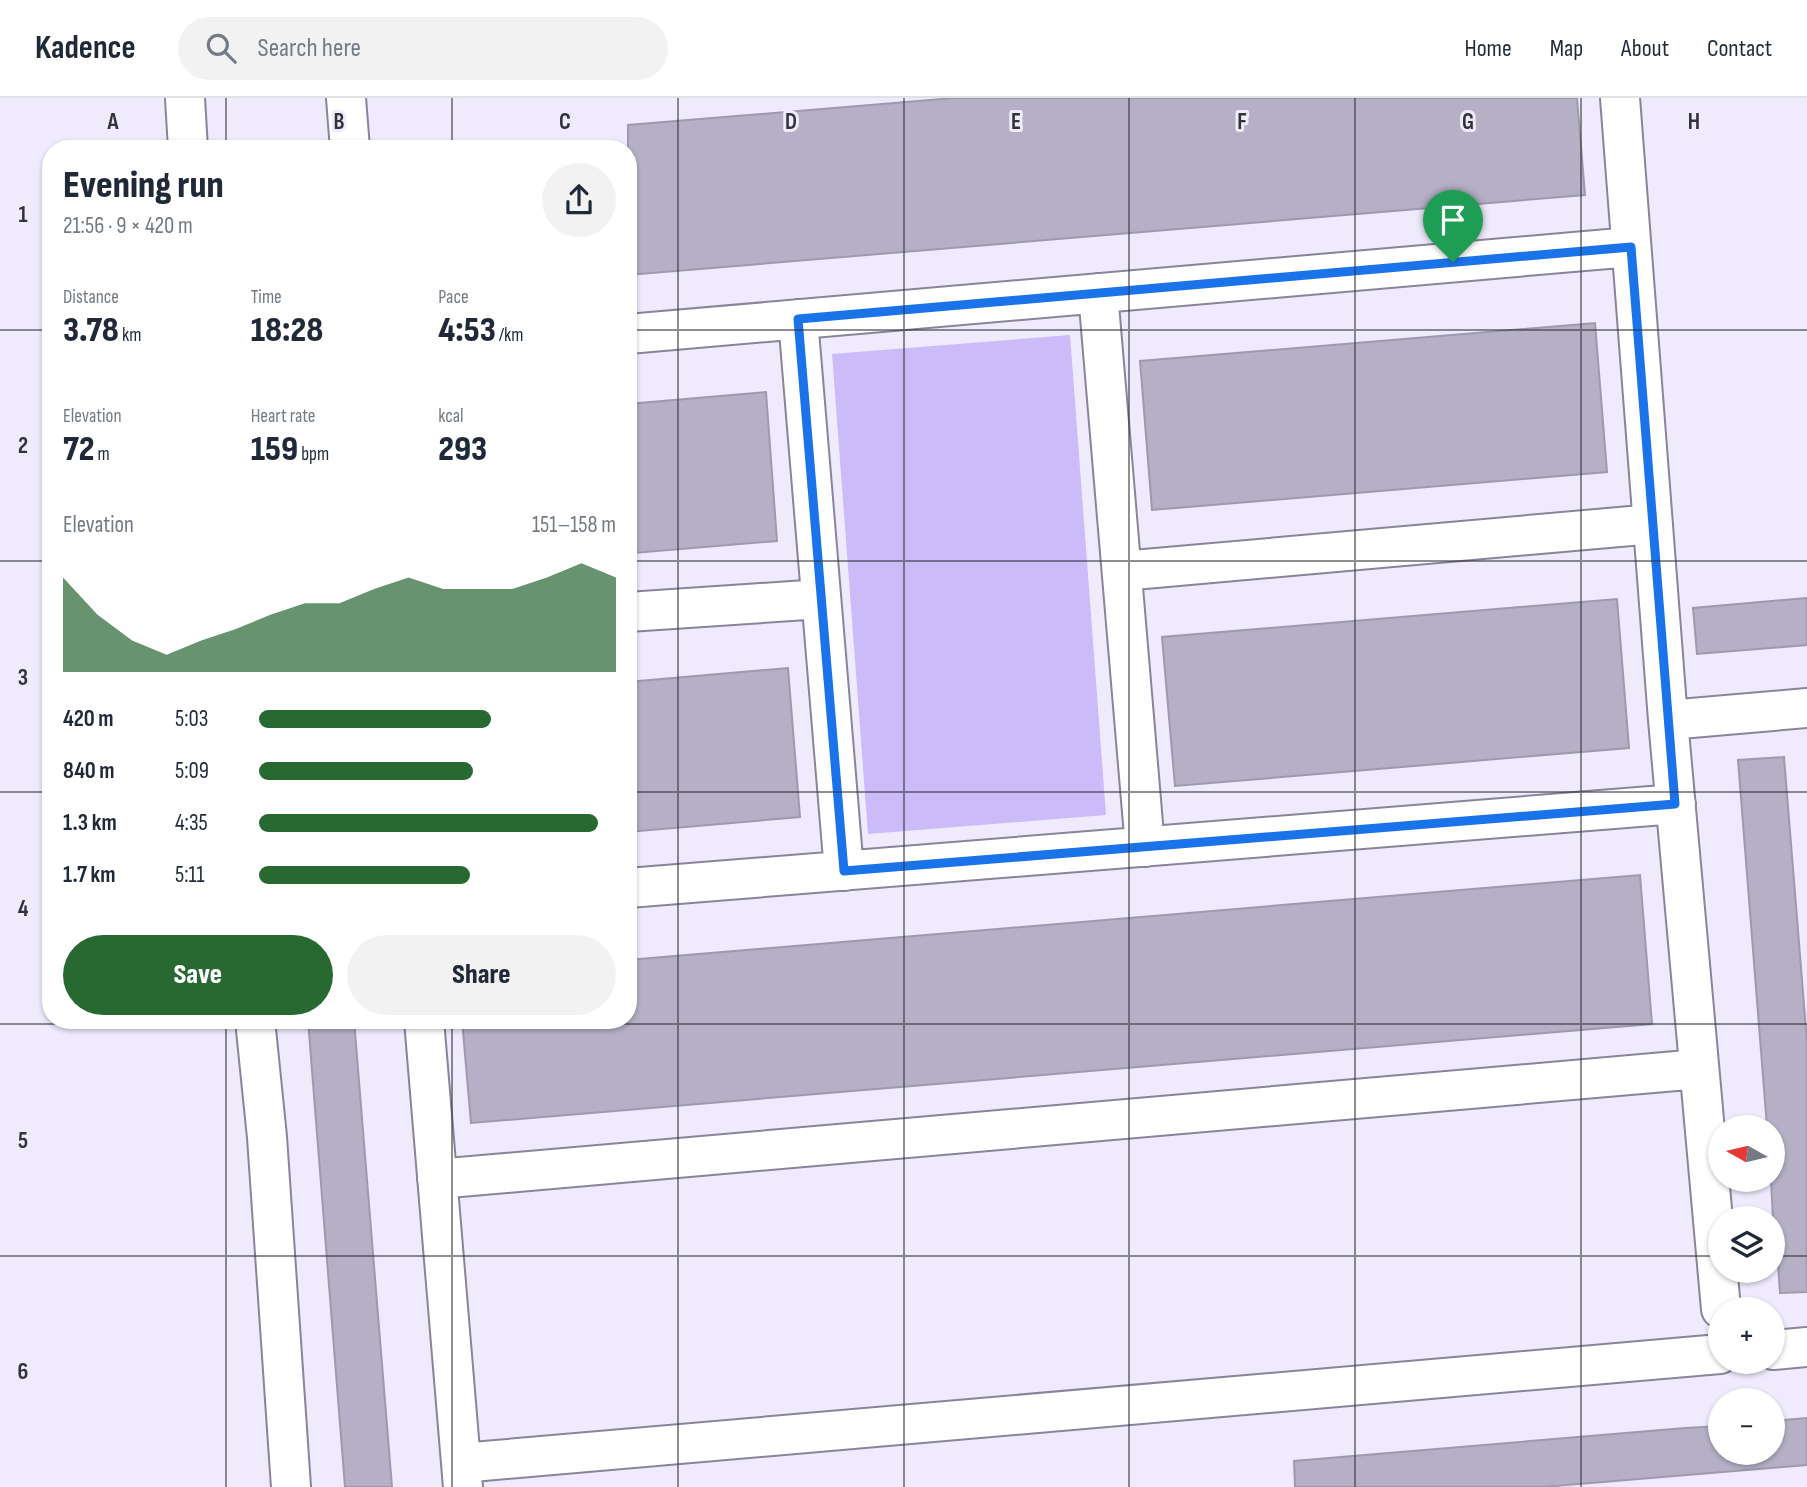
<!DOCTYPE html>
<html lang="en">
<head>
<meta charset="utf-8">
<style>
	body { margin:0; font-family:"Sofia Sans Condensed",sans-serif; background:#f2f2f3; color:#1f2937; height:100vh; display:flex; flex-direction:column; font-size:26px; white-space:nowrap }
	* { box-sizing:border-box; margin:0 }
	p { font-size:23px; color:#747a83 }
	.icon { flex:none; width:38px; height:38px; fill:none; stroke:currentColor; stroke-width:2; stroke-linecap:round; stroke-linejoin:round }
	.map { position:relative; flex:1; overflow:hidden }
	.side { position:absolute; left:42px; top:42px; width:595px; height:889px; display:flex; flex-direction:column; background:#fff; border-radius:28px; box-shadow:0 2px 5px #0004 }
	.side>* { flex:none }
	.needle { width:46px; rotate:278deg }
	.buttons { position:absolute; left:1708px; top:1017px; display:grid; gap:14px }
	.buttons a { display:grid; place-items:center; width:77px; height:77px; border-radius:50%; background:#fff; box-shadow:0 2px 5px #0004; font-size:35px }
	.pin { position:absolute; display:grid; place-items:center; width:60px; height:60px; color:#fff; margin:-72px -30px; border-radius:50% 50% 50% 0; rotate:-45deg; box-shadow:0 0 7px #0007 }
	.pin .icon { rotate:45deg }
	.round { display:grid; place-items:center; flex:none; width:74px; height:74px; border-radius:37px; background:#f2f2f3 }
	.head { display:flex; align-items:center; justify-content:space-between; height:119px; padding:0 21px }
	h1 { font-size:38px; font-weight:800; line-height:52px }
	.stats { display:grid; grid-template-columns:repeat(3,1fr); gap:10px; height:119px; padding:7px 21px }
	.stats div { display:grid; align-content:center }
	.stats b { font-size:35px; font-weight:800 }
	.stats small { font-size:19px; font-weight:400 }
	.stats p { font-size:19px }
	.chart { height:196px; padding:14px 21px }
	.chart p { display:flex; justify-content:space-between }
	.chart svg { width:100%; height:126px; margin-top:7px; fill:#286831; opacity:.7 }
	.cta { display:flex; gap:14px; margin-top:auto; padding:14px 21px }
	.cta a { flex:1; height:80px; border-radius:42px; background:#286831; color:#fff; font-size:28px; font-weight:800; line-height:80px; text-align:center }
	.cta a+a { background:#f2f2f3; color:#1f2937 }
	ul { padding:0 21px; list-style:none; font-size:23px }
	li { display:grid; grid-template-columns:112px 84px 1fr; align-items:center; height:52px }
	li i { height:18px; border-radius:9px; background:#286831 }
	header { display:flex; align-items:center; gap:42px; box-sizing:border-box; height:98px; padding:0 35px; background:#fff; border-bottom:2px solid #e0e1e3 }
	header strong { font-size:33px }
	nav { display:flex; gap:38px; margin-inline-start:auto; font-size:24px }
	.search { width:490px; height:63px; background:#f2f2f3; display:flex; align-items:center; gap:18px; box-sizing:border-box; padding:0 24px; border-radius:38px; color:#747a83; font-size:26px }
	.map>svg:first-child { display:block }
	.green { fill:#cbbbf8 }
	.building { fill:#b5b0c5; stroke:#9e99ae; stroke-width:2 }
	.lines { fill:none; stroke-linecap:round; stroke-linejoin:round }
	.street-casing { stroke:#898499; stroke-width:42 }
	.street { stroke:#fff; stroke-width:38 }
	.route-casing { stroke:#fff; stroke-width:14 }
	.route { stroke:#1a73e8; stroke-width:9 }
	.grid { fill:none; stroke:#33313a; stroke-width:2; stroke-opacity:0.55 }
	.grid-label { font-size:23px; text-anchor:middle; font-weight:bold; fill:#33313a; stroke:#efebfd; stroke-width:6; stroke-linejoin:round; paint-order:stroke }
</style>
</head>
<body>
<header>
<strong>Kadence</strong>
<div class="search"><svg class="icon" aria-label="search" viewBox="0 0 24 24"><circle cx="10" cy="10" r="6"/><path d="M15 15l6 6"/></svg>Search here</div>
<nav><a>Home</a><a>Map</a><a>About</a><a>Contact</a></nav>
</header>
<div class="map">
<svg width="1807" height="1389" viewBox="0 0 1807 1389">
	<rect width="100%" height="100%" fill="#efebfd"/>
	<path class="green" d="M1070,237l36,480 -238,19 -36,-480z"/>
	<path class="building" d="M954,0h623l8,97 -957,80v-150z
		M1595,225l12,149 -455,38 -12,-149z
		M766,294l11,149 -143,12 -6,-66v-83z
		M1807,500v47l-110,9 -4,-46z
		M1617,501l12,149 -454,38 -13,-149z
		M788,570l12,149 -172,15v-150z
		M1784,659l23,285v250l-27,1 -5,-74h-2l-2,-39h2v-53h-6l-29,-367z
		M1640,777l12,149 -1181,99 -9,-103h166v-60z
		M308,922h46l38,467h-47z
		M1807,1320v47l-264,22h-248l-1,-26 391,-33 35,-2v26h53v-31z"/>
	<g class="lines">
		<defs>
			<path id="street" d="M185,0l3,51
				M346,0l4,51
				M1620,0l48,622 53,589
				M1098,195l47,554
				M798,221l46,552
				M628,236l1003,-87
				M1122,473l531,-47
				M628,514l193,-13
				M1668,622l139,-12
				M628,790l1048,-84
				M255,922l12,117 24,350
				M424,922l39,467
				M437,1081l1262,-110
				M1773,1252l34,-3
				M461,1365l1259,-109"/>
		</defs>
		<use href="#street" class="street-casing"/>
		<use href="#street" class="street"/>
	</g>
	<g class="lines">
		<defs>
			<path id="route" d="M1631,149l44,557 -831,67 -46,-552z"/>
		</defs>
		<use href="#route" class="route-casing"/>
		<use href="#route" class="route"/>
	</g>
	<path class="grid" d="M226,0v51M452,0v51M678,0v1389M904,0v1389M1129,0v1389M1355,0v1389M1581,0v1389M0,232h51M628,232h1179M0,463h51M628,463h1179M0,694h51M628,694h1179M226,922v467M452,922v467M0,926h1807M0,1158h1720M1773,1158h34"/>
	<g class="grid-label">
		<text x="113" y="31">A</text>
		<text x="339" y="31">B</text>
		<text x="565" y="31">C</text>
		<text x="791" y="31">D</text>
		<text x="1016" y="31">E</text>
		<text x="1242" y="31">F</text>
		<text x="1468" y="31">G</text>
		<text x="1694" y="31">H</text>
		<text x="23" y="124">1</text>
		<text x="23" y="355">2</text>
		<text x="23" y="587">3</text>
		<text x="23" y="818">4</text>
		<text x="23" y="1050">5</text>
		<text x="23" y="1281">6</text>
	</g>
</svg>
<div class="buttons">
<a><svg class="needle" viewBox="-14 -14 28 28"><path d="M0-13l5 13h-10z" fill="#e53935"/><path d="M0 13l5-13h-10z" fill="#747a83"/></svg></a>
<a><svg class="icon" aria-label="layers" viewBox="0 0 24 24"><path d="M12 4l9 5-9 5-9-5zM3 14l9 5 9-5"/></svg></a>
<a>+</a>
<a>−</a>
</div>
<div class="pin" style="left:1453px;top:164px;background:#1e9e55"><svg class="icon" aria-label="arrive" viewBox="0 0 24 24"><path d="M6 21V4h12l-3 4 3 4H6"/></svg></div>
<section class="side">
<div class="head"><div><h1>Evening run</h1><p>21:56 · 9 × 420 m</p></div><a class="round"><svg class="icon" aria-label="share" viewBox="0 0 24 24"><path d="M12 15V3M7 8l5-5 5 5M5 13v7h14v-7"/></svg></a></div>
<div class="stats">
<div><p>Distance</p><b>3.78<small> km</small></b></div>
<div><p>Time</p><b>18:28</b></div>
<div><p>Pace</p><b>4:53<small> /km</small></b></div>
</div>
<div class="stats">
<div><p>Elevation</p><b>72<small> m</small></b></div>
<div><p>Heart rate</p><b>159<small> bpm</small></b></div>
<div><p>kcal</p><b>293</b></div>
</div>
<div class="chart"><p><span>Elevation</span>151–158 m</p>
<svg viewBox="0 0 160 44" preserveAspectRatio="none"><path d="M0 44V11L10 24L20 33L30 38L40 33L50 29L60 24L70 20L80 20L90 15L100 11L110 15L120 15L130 15L140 11L150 6L160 11V44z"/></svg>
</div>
<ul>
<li><b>420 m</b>5:03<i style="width:65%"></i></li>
<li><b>840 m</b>5:09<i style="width:60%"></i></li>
<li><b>1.3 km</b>4:35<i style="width:95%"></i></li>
<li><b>1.7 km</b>5:11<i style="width:59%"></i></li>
</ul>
<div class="cta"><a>Save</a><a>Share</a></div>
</section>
</div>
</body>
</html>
